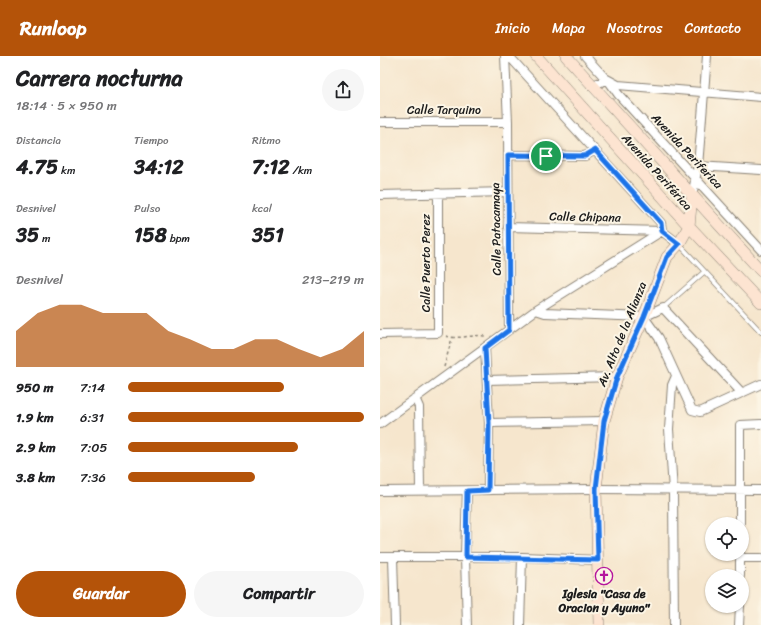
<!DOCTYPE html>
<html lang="es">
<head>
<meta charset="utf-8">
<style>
	body { margin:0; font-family:Sriracha,sans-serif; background:#f6f6f6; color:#202124; height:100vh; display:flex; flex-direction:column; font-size:15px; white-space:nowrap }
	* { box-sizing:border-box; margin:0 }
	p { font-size:13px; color:#757577 }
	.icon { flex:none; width:22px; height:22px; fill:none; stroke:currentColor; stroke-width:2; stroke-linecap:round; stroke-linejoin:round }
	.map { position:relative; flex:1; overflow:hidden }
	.panel { display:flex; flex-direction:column; background:#fff; width:380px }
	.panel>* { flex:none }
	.controls { position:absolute; left:325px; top:461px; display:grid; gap:8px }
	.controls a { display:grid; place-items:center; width:44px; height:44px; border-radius:50%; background:#fff; box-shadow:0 1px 3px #0004; font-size:20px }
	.pin { position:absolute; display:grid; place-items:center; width:34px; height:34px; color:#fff; margin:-17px; border:2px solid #fff; border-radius:50%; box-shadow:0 1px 4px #0007 }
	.round { display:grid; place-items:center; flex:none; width:42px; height:42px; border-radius:21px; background:#f6f6f6 }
	.head { display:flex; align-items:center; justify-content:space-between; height:68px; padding:0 16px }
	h1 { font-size:22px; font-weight:800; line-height:30px }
	.stats { display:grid; grid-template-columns:repeat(3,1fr); gap:6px; height:68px; padding:4px 16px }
	.stats div { display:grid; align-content:center }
	.stats b { font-size:20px; font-weight:800 }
	.stats small { font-size:11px; font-weight:400 }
	.stats p { font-size:11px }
	.chart { height:112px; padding:8px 16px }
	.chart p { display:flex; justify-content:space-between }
	.chart svg { width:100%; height:72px; margin-top:4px; fill:#b45309; opacity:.7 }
	.button { display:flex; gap:8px; margin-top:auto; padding:8px 16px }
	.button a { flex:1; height:46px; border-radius:24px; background:#b45309; color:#fff; font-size:16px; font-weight:800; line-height:46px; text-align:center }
	.button a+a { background:#f6f6f6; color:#202124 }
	ul { padding:0 16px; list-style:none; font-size:13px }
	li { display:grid; grid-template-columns:64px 48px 1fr; align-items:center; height:30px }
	li i { height:10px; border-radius:5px; background:#b45309 }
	header { display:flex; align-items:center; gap:24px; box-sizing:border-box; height:56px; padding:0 20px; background:#b45309; color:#fff }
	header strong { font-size:19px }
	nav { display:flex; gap:22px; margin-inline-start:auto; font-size:14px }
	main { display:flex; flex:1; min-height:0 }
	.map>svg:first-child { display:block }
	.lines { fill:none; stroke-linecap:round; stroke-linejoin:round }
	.lane-casing { stroke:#898174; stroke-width:5.5 }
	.street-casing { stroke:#898174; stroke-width:10 }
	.secondary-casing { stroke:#898174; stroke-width:12 }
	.path { stroke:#898174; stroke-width:1.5; stroke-dasharray:3 3; stroke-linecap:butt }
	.lane { stroke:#fff; stroke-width:4 }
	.street { stroke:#fff; stroke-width:8 }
	.secondary { stroke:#fde4d1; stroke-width:11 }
	.route-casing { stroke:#fff; stroke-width:8 }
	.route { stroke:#1a73e8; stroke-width:5 }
	.labels { text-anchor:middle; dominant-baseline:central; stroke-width:4; stroke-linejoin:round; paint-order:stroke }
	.street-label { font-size:12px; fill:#1c1c1c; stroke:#fcf5e5 }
	.poi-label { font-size:12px; font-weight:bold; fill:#1c1c1c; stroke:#fcf5e5 }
</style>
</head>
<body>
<header>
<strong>Runloop</strong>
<nav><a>Inicio</a><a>Mapa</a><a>Nosotros</a><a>Contacto</a></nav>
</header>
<main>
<section class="panel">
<div class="head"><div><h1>Carrera nocturna</h1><p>18:14 · 5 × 950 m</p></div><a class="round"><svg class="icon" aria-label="share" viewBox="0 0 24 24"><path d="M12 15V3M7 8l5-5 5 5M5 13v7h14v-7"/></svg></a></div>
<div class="stats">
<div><p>Distancia</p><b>4.75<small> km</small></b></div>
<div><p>Tiempo</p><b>34:12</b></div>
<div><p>Ritmo</p><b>7:12<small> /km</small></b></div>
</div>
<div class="stats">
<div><p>Desnivel</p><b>35<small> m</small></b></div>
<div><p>Pulso</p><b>158<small> bpm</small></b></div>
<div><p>kcal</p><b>351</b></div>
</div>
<div class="chart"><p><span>Desnivel</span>213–219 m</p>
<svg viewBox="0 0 160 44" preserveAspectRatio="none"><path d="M0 44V22L10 11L20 6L30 6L40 11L50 11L60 11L70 22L80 27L90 33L100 33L110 27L120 27L130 33L140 38L150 33L160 22V44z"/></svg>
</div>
<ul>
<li><b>950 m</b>7:14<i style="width:66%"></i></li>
<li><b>1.9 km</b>6:31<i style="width:100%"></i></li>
<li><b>2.9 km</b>7:05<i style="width:72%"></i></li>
<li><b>3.8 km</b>7:36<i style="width:54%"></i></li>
</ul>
<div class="button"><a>Guardar</a><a>Compartir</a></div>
</section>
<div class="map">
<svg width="381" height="569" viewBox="0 0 381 569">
	<rect width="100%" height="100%" fill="#fcf5e5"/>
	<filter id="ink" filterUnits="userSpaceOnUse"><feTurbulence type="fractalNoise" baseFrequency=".025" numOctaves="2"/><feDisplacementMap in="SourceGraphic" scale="8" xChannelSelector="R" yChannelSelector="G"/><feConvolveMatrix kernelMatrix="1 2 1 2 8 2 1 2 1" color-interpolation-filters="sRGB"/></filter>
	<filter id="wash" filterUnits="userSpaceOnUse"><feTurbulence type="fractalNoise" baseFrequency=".012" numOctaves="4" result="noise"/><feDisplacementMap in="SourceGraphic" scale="16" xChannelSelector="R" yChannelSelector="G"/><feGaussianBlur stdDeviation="0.9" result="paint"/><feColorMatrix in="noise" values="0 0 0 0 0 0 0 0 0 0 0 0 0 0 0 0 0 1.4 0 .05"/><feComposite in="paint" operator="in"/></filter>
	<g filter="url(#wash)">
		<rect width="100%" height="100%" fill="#f6e6cd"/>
	</g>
	<g filter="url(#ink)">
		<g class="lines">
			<defs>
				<path id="lane" d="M300,189l81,87
					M283,252l41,-36"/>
				<path id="street" d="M125,0l3,66 1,208
					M205,0l20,22 13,7 143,12
					M211,29l17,-5 10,14 143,156
					M0,66h128
					M128,99l77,1 10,-6
					M318,110l63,4
					M0,139l127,-3
					M312,140l6,-30 9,-110
					M128,171l154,4 -1,-8 -152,-167
					M156,254l9,3 99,4 19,-9 79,85
					M264,261l15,21 33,72 8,2 61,-28
					M0,278l58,-1v-140
					M105,292l4,75 -1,67
					M107,324l130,-3
					M35,342l4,9 1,83
					M109,367l115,-2
					M0,368l156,-114 126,-79 17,13
					M0,435l216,-2 165,1
					M360,468v-99l21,-1
					M0,501h142l76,3
					M13,501l2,68
					M360,502h21
					M360,520v-22
					M87,569l-2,-68 2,-66
					M140,569l2,-68
					M294,569l-1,-134 -4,-62 3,-44 4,-9
					M359,569l1,-19"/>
				<path id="secondary" d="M156,0l153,170 72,77
					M186,0l195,215
					M219,569l-3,-136 8,-68 13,-44 27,-60 23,-60 12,-13 10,-18 3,-30"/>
			</defs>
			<use href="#lane" class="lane-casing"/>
			<use href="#street" class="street-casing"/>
			<use href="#secondary" class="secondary-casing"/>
			<path class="path" d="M66,280c12,4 26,-2 39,0
				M64,311l8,-29"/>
			<use href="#lane" class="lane"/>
			<use href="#street" class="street"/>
			<use href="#secondary" class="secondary"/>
		</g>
	</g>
	<g class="lines" filter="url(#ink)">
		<defs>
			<path id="route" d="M215,94l66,73 1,8 17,13 -12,13 -23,60 -27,60 -13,44 -8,68 2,71 -132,-3 1,-66 21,-1 1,-67 -4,-75 24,-18 -1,-175 77,1z"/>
		</defs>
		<use href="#route" class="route-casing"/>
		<use href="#route" class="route"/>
	</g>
	<defs>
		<symbol id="church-ring" viewBox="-11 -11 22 22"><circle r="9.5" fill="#fcf5e5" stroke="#b5179e" stroke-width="1.5"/><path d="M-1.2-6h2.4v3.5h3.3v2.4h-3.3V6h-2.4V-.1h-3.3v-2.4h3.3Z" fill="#b5179e"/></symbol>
	</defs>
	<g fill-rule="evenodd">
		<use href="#church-ring" x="214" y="510" width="20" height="20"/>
	</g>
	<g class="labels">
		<g class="street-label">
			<text x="64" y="54">Calle Tarquino</text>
			<text transform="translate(307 95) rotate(47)">Avenida Periferica</text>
			<text transform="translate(277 116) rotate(48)">Avenida Periférica</text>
			<text transform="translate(205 161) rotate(1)">Calle Chipana</text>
			<text transform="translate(116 173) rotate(-91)">Calle Patacamaya</text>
			<text transform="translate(46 207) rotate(-90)">Calle Puerto Perez</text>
			<text transform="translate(242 278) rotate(-68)">Av. Alto de la Alianza</text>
		</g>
		<g class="poi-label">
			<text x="224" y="538">Iglesia "Casa de<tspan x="224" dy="14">Oracion y Ayuno"</tspan></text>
		</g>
	</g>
</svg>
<div class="controls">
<a><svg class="icon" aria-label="locate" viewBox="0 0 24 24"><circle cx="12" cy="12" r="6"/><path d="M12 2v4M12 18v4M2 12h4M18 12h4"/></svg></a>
<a><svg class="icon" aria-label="layers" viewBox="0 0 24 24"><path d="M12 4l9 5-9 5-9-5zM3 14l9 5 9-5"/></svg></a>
</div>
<div class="pin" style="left:166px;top:100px;background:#1e9e55"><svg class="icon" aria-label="arrive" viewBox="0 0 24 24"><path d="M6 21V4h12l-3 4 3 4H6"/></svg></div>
</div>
</main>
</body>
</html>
